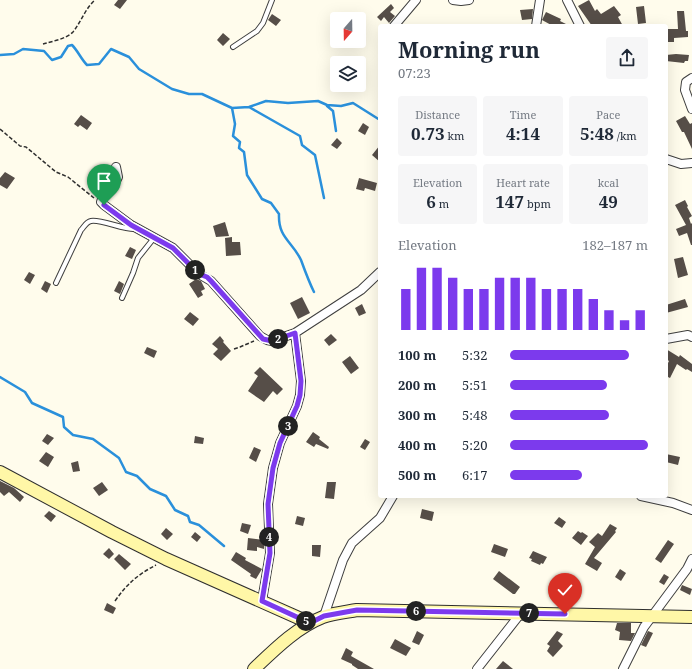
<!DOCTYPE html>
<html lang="en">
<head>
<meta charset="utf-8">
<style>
	body { margin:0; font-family:"Noto Serif",serif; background:#f6f6f7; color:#1f2937; height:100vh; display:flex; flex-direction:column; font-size:15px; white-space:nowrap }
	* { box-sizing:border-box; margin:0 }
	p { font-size:13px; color:#747a83 }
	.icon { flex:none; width:22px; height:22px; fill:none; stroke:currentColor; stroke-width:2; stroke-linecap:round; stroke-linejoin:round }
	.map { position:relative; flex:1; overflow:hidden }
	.sheet { position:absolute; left:378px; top:24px; width:290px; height:474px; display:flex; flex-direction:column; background:#fff; border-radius:4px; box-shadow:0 4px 16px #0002 }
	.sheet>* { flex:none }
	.needle { width:26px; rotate:200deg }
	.tools { position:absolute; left:330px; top:12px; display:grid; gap:8px }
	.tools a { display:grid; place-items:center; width:36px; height:36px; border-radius:4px; background:#fff; box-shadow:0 4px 16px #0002; font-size:20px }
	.pin { position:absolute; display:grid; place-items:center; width:34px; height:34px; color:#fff; margin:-41px -17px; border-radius:50% 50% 50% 0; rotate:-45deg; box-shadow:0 0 4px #0007 }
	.pin .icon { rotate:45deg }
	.km { position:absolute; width:20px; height:20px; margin:-10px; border-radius:50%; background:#222; color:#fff; font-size:11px; line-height:20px; text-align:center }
	.round { display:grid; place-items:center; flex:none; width:42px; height:42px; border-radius:4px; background:#f6f6f7 }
	.headline { display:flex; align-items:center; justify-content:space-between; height:68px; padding:0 20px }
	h1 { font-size:22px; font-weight:700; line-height:30px }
	.metrics { display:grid; grid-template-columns:repeat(3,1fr); gap:6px; height:68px; padding:4px 20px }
	.metrics div { display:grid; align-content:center; border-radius:4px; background:#f6f6f7; text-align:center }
	.metrics b { font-size:17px; font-weight:700 }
	.metrics small { font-size:11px; font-weight:400 }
	.metrics p { font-size:11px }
	.chart { height:112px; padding:8px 20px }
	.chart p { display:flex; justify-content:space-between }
	.chart svg { width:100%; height:72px; margin-top:4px; stroke:#7c3aed; stroke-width:6 }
	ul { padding:0 20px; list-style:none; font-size:13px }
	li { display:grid; grid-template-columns:64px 48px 1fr; align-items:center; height:30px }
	li i { height:10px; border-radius:5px; background:#7c3aed }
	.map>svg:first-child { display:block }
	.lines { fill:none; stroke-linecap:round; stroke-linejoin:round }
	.stream { stroke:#2a90db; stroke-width:2.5 }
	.building { fill:#564e48 }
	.lane-casing { stroke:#3f3f3f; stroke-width:6 }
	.street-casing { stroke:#3f3f3f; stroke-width:10 }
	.secondary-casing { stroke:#2e2e2e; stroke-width:14 }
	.path { stroke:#2e2e2e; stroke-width:1.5; stroke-dasharray:4 2; stroke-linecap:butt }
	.lane { stroke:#fff; stroke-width:4 }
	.street { stroke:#fff; stroke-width:8 }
	.secondary { stroke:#fff7a7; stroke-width:12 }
	.route-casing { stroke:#fff; stroke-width:8 }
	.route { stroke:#7c3aed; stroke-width:5 }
</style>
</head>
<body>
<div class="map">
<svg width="692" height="669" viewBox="0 0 692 669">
	<rect width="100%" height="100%" fill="#fffcec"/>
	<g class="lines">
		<path class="stream" d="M0,55l14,-1 9,-5 21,2 8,9 9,-3 7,-11 4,-1c6,6 9,14 15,20l12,-1 12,-15 18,8 10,12 33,20 17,5h13l30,14 17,-1 17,-6 22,2 30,-2 9,4 14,1 12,-3 27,17
			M327,106l6,5 3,20
			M249,107l51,29 2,9 13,10 9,43
			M232,108l3,16 -2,12 7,6 -1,6 5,4 3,23 15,24 9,4 8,11c-1,24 13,27 22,46 4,11 8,22 13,32
			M0,377l25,15 7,11 31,14 1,10 9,8 20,4 26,19 7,14 11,4 13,13 16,7 9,14 13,6 2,6 9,3 25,21"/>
	</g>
	<path class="building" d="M118,0h9l-7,9 -6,-4z
		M589,0l6,11 2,-2 4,5 13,-8 7,9 -3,2 5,9h-31l-14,-20z
		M391,4l3,4 -4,4 5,4 -6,7 -5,-6 -3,4 -4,-4z
		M644,6l2,17 -8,1 -2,-17z
		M533,9l-1,10 -10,1 -2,-10z
		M677,11h7l2,20h2v6l-14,1v4h-8v-13h12z
		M546,12l15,7 -1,2 10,5h-17l-11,-6z
		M272,14l9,6 -5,6 -8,-6z
		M223,33l7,6 -7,7 -6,-6z
		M676,54l13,1 -1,6h-3l-1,2 -18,-2v-6z
		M81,115l11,8 -5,7 -7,-5 -2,2 -4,-3z
		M685,116l5,8 2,-1v26l-8,-17h-2l-6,-11z
		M363,123l6,4 -4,8 -7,-4z
		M337,138l5,5 -5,6 -6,-4z
		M380,145v17l-8,-7z
		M5,172l10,6 -8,11 -7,-4v-7z
		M94,176l10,9 -5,7 -11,-9z
		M359,178l18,5 -2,8 -10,-3 -1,3 -8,-2z
		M685,200l3,6 -1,1 5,9 -3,2 2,6 1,-1v22h-1l-4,-12 -8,3 -3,-7 10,-4 -11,-20z
		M225,222l4,14 -13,1 -3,-11z
		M232,237v5h8l1,13 -15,1 -1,-18z
		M130,247l6,3 -4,9 -7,-3z
		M683,257l5,18 -10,3 -4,-19z
		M29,272l6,3 -5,9 -6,-4z
		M196,279l5,2 4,8 -4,2 2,4 -5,3 -9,-14z
		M45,281l6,3 -4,9 -6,-4z
		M119,281l5,3 -4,10 -6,-3z
		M302,297l8,16 -12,6 -8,-16z
		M685,299l3,8 -22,6v-8z
		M362,304l4,9 -7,3 -4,-8z
		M190,312l9,7 -6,7 -9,-7z
		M331,334l6,6 -8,6 -5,-6z
		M220,336l4,5 -1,1 8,9 -10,10 -8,-7 5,-5 -6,-5z
		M147,347l10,4 -3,7 -10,-5z
		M666,349l13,8 1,-2 12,9v8l-5,-3 -1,1 -9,-6 -7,14 -4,-2v-9l3,-6 -3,-2z
		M350,356l9,12 -8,6 -9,-12z
		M260,367l23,22 -6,6 -4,-4 -9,11 -16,-11 10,-15 -4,-3z
		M313,432l7,5 -1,2 10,8 -1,2 -12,-5 -2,3 -8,-5z
		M47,434l7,4 -6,7 -6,-4z
		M195,436l9,2 -1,6 -9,-1z
		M365,439l5,3 -5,8 -5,-3z
		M254,447l7,3 -5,12 -7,-4z
		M46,452l8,5 -6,10 -9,-6z
		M666,454l14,3 -2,8 -12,-3z
		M78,461l2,10 -7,1 -2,-9z
		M0,481l14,7 10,9 -4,5 -11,-10 -5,4 -4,-4z
		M102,482l6,8 -9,6 -6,-8z
		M327,482h9l-2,17 -9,-1z
		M422,509l12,3 -2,9 -12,-3z
		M49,511l7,5 -5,6 -7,-6z
		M297,516l8,2 -2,8 -8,-2z
		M559,517l7,5 -4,6 -8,-5z
		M242,523l9,2 -3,9 -8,-3z
		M610,524l7,4 -2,3 1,1 -22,26 8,5 -5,8 -12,-7 10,-17 -6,-5 9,-9 4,3z
		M166,528l7,6 -6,6 -6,-6z
		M578,531l3,2 1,-1 6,4 -7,9 -9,-7z
		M195,532l6,5 -4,5 -6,-5z
		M248,538l16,2v9l-7,-2v4l-10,-1z
		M668,540l6,4 -13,19 -6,-4z
		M494,544l14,5 -3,8 -14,-5z
		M312,545h9l-1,12 -8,-1z
		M109,548l5,6 -5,5 -6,-5z
		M533,551l14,6 -4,7 -2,-1 -1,2 -9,-4 1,-2 -3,-1z
		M236,552l10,6 -1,2 17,9 -6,10 -6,-3 1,-2 -20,-14z
		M119,554l12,10 -6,6 -11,-11z
		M620,569l6,4 -5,8 -6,-4z
		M499,571l21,16 -5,7h-2l-20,-15z
		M664,574l5,3 -5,8 -5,-3z
		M682,585l10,4 -2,6 -10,-5z
		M107,603l9,5 -3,6 -9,-4z
		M617,623h14v10h4l-4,8 -12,-1 1,-8 -5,-2z
		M417,631l7,4 -5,10 -7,-3z
		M557,631l6,3 -5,7 5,5 -10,11 -6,-6 3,-5 -3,-2z
		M648,631l5,2 -7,14 -5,-2z
		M395,639l16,9 -5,8 -16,-8z
		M346,648l7,4 -2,4 23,13h-16l-6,-4v-1l-11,-5z
		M503,661l10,8h-17z"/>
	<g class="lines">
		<defs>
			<path id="lane" d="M233,47l24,-16 6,-8 9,-23
				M56,283l25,-53c3,-3 5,-8 10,-9 9,-2 31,8 43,8
				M122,298l11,-25 5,-15 16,-20"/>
			<path id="street" d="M453,0l8,1 8,-1
				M567,0l13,26
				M394,26l22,-26
				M536,26l4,-26
				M692,78l-6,4 -1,8 7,19
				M666,159l15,5 11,-1
				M116,167l2,10 -2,4 -14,18 -1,3 3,3 27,20 42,23 26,26 12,7 49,55 7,4 5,1 23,-8 66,-43 19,-18
				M666,339l22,-4 4,2
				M641,496l32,7 19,7
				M262,601l8,-48 -2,-49 5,-36 7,-25 17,-37 3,-11 1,-14 -6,-48
				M324,616l19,-56 9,-17 28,-25 13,-22
				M477,669l44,-56
				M623,669l21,-42 43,-58 5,-10"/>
			<path id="secondary" d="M0,472l112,60 54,27 144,64
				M254,669c20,-19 43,-42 69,-52 11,-4 23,-5 34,-7l335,7"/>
		</defs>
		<use href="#lane" class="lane-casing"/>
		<use href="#street" class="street-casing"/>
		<use href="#secondary" class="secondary-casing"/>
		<path class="path" d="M43,44c10,-3 23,-5 30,-12 8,-10 12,-23 22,-32
			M0,129l20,17 6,1 30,25 12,5 26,21
			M234,349l6,-2 14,-6
			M115,601c12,-17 22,-26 41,-36"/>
		<use href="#lane" class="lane"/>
		<use href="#street" class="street"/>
		<use href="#secondary" class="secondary"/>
	</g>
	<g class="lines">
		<defs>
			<path id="route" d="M104,205l27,20 42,23 26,26 8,3 4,4 52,58 9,2 23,-8 6,48 -1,14 -3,11 -17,37 -7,25 -5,36 2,49 -8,48 48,22 14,-7 33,-6 208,4"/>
		</defs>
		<use href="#route" class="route-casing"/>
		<use href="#route" class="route"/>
	</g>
</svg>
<div class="tools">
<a><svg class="needle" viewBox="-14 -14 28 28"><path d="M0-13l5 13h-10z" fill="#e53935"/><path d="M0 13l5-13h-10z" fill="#747a83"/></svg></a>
<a><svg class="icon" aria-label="layers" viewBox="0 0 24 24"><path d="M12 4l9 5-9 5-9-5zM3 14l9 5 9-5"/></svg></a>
</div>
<div class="pin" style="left:104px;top:205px;background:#1e9e55"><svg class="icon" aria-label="arrive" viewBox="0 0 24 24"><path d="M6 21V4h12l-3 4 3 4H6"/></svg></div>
<div class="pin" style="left:565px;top:614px;background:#d93025"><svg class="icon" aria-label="check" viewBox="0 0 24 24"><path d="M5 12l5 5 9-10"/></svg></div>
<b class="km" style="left:195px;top:270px">1</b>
<b class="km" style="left:278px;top:339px">2</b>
<b class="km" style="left:288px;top:426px">3</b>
<b class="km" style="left:269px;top:537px">4</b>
<b class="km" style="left:306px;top:621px">5</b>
<b class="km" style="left:416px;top:611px">6</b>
<b class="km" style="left:529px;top:613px">7</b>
<section class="sheet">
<div class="headline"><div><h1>Morning run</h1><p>07:23</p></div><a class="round"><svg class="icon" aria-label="share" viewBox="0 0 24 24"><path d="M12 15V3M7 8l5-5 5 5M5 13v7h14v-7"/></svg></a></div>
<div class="metrics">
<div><p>Distance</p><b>0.73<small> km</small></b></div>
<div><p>Time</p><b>4:14</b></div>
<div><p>Pace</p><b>5:48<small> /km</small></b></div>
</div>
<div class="metrics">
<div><p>Elevation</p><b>6<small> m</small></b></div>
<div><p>Heart rate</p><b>147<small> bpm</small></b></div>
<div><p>kcal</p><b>49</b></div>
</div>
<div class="chart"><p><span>Elevation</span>182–187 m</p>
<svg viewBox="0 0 160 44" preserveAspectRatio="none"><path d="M5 44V19M15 44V6M25 44V6M35 44V12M45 44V19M55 44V19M65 44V12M75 44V12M85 44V12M95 44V19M105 44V19M115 44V19M125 44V25M135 44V32M145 44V38M155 44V32"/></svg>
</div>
<ul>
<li><b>100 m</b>5:32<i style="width:86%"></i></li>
<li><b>200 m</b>5:51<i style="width:70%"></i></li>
<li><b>300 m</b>5:48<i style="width:72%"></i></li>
<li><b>400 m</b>5:20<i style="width:100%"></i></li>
<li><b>500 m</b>6:17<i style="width:52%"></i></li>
</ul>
</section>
</div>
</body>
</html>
